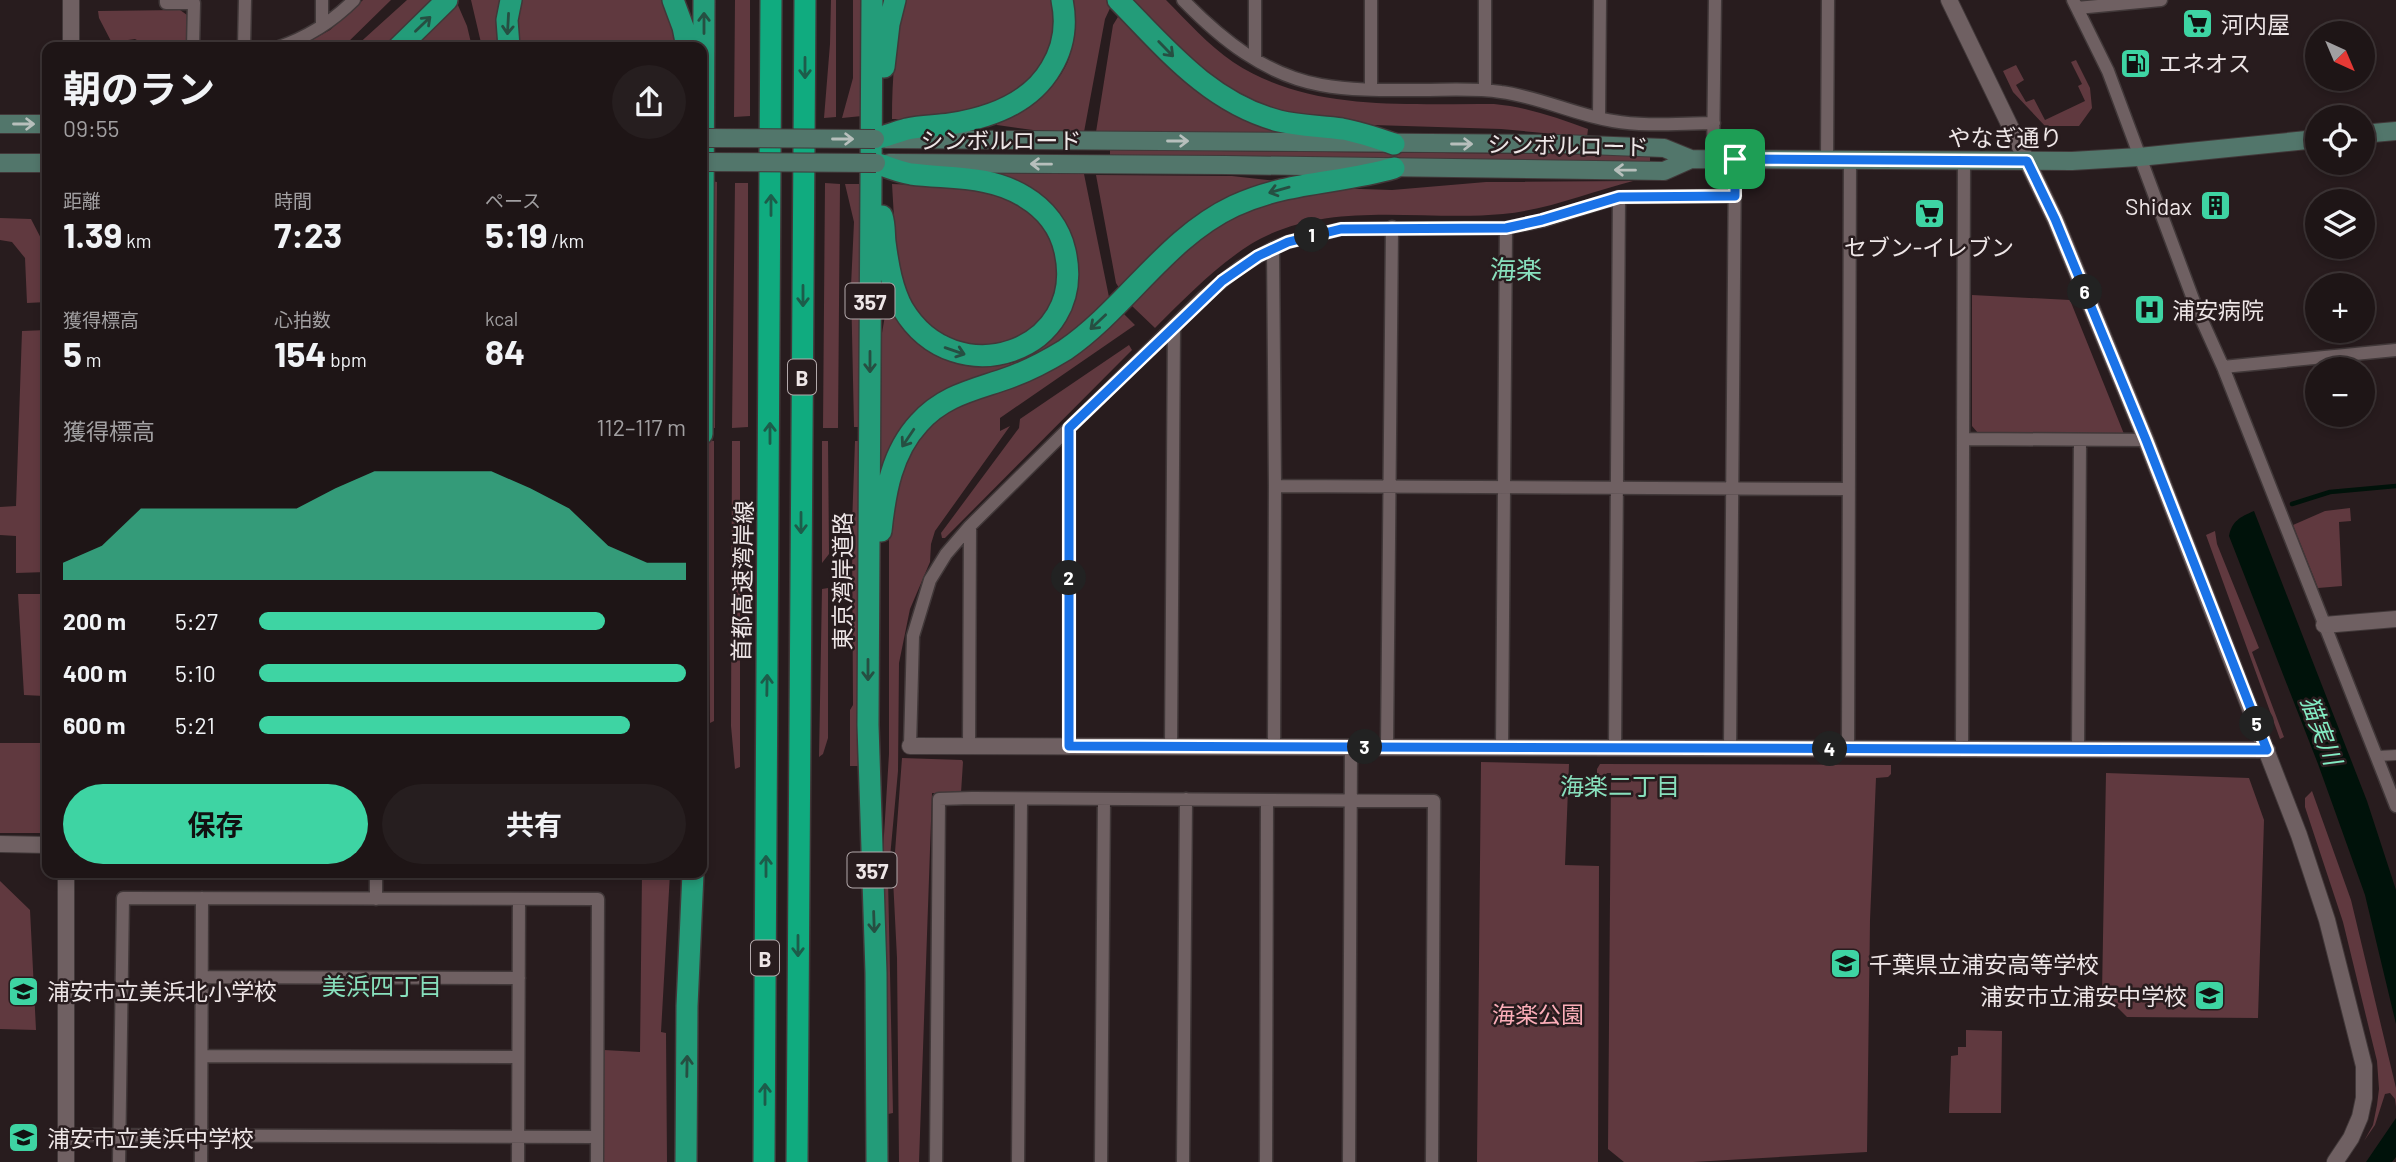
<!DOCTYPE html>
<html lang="ja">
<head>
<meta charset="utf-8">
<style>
	body { margin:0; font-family:Barlow,"Noto Sans JP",sans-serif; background:#261e1f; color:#f1f3f6; height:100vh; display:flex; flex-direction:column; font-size:26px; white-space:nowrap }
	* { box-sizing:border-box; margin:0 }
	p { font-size:23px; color:#a19fa1 }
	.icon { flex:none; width:38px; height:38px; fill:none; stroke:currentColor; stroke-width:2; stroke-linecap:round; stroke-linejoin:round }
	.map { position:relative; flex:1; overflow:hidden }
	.drawer { position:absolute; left:42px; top:42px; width:665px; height:836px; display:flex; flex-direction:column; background:#1e1516; border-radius:14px; box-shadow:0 4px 10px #0003,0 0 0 2px #3c3435 }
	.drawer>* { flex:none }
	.needle { width:46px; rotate:136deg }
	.tools { position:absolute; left:2305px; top:21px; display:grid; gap:14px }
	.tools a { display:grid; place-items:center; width:70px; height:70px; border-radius:50%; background:#1e1516; box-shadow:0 4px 10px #0003,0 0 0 2px #3c3435; font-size:35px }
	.pin { position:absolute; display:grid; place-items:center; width:60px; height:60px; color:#fff; margin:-30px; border-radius:14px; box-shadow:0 4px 10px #0006 }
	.km { position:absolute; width:35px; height:35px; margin:-18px; border-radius:50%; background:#222; color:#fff; font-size:19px; line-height:35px; text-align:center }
	.round { display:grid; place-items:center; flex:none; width:74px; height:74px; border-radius:37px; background:#261e1f }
	.head { display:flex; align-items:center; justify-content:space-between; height:119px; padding:0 21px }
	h1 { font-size:38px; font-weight:700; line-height:52px }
	.stats { display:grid; grid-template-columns:repeat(3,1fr); gap:10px; height:119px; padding:7px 21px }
	.stats div { display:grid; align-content:center }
	.stats b { font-size:35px; font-weight:700 }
	.stats small { font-size:19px; font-weight:400 }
	.stats p { font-size:19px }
	.chart { height:196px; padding:14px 21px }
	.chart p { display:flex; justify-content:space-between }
	.chart svg { width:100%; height:126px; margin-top:7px; fill:#3ed4a3; opacity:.7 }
	.button { display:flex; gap:14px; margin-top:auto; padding:14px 21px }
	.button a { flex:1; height:80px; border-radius:42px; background:#3ed4a3; color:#111; font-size:28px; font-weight:700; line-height:80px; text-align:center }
	.button a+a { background:#261e1f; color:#f1f3f6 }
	ul { padding:0 21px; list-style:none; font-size:23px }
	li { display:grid; grid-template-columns:112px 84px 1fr; align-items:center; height:52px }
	li i { height:18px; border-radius:9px; background:#3ed4a3 }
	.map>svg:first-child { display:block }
	.green { fill:#60393f }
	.water { fill:#00120a }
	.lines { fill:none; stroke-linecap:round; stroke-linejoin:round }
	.stream { stroke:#00120a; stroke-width:4.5 }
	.pedestrian-casing { stroke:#413839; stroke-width:12 }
	.minor-casing { stroke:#413839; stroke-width:15 }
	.tertiary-casing { stroke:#413839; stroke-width:18 }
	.secondary-casing { stroke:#413839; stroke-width:20 }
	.trunk-casing { stroke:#413839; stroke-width:24 }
	.motorway-casing { stroke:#413839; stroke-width:24 }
	.pedestrian { stroke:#6f6062; stroke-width:10 }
	.minor { stroke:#6f6062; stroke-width:12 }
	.tertiary { stroke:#6f6062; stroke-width:16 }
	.secondary { stroke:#52766b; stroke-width:18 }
	.trunk { stroke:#239c79; stroke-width:21 }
	.motorway { stroke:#10ab7f; stroke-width:21 }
	.secondary-bridge-casing { stroke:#413839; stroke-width:20; stroke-linecap:butt }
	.secondary-bridge { stroke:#52766b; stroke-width:18 }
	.oneway { stroke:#264f42 }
	.oneway2 { stroke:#1d5c4a }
	.oneway3 { stroke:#b7bfbc }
	.route-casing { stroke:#fff; stroke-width:14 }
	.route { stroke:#1a73e8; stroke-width:9 }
	.labels { text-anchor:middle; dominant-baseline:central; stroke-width:5; stroke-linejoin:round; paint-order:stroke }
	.shield { fill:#281c1e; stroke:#b3a9ab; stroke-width:2 }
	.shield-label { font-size:21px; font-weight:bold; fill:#eee6e7 }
	.poi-label { font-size:23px; fill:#eee6e7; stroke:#281c1e; text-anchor:start }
	.street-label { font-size:23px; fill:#eee6e7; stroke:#281c1e }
	.park-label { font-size:23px; fill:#fcaeb9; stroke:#281c1e }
	.water-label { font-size:24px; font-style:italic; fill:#84edc4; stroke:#281c1e }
	.neighbourhood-label { font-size:24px; fill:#88e0bd; stroke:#281c1e }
	.quarter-label { font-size:26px; fill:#88e0bd; stroke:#281c1e }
</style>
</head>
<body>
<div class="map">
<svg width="2396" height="1162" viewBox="0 0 2396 1162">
	<rect width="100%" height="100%" fill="#281c1e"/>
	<path class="green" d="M363,0h28l-48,47h-44l31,-17z
		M407,0h32l-50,47h-34z
		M471,0h34l-4,47h-19z
		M522,0h146l14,47h-163l-3,-26z
		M735,0h15v116l-16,1z
		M831,0h5v117l-12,1 6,-74z
		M853,0h9v116l-20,2 11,-40z
		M905,0h149l3,38 -23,42 -51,29 -69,10h-22c0,-41 3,-79 13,-119z
		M1072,0h36l4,4 -7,15 -21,113 -51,-2 -36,-5 -1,-2c36,-17 74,-40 77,-85 1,-12 -1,-25 -1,-38z
		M1133,0h33c21,21 42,45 67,62 77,51 173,41 261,42 33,3 63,14 94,25l-1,8 -86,-8 -160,-5 -84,-18 -61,-38 -65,-66z
		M457,3l10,23 5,21h-63z
		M180,10l7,5 -1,32h-36l-15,-8 -14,2 -8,4 -14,-27 -1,-7z
		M1121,12l166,120h-191l17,-107z
		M2076,60l14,28 2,20 -13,18h-34l-32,-34 -10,-21 13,-6 8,15 -8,5 10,17 8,-3 11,21 40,-19 -7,-15 4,-2 -11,-22z
		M1110,150l540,5v9l-540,-7z
		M997,173l87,1 25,123 3,4 -58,49 -108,43 -66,80 2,-140 7,-41c6,10 10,25 18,33 8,9 31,18 42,24 10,5 23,15 34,16 85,8 125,-106 66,-162 -11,-11 -38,-20 -52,-27z
		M1096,175l136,1 44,5 -155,110 -5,-8z
		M711,181l6,1 -2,246h-6z
		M1633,181c-43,11 -86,29 -130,33 -83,8 -176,-16 -252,30 -36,23 -66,54 -96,84l-23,-22v-5l78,-71 48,-26 72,-16 62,2 94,-8z
		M735,183h13v244l-16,1z
		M825,183l15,1 -2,244h-15z
		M845,184h17l-2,243h-6l-3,-141 3,-64z
		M892,184l76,3 37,10 30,18 14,18 12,28 -6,45 -32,34 -56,9 -35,-18 -23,-31 -8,-24 -5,-24z
		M0,218l31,1 16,31v52l-20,1 -2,-45 -13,-16 -12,-2z
		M1972,295l98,5 54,134 -146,-1 -6,-7z
		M1122,312l13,13 -135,93v13l10,-5 -75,105 -4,13 -1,18 -20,47 -11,54 -1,108 -10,108 5,234 -5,1 -5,-263 6,-97v-221l7,-49 14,-34 30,-34z
		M47,330v242l-31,1v-37l-16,-1v-28l16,-1 6,-175z
		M1129,345l3,5 -187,188h-3l-1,-5 78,-105 1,-9z
		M708,440l6,1v280l-4,2z
		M732,441h8v326l-5,2 -4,-43z
		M822,441h6l1,113 -7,9z
		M855,441h5l-2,325h-8v-56l3,-5 -1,-180z
		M2350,508l1,13 -12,1 3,64 -24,2 -25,-63 32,-14z
		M2215,531l2,13 42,104 -7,4 32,85 -4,2 -74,-204z
		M828,588v150l-5,16 -4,3 3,-168z
		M18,594h29v232l-6,7h-41v-90h43l1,-47 -20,-1z
		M902,758l60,2 1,2 -2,31h-29l-13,369h-20l-2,-204 -4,-79z
		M1481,762l88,2 -4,101 34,1 -1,296h-121z
		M1600,764l291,1v9l-3,3 -12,1 -6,142 -3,232 -174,10h-69l-16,-13 3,-376h-4l-4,5 -6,-1v-8z
		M2106,773l143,5 15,42 -6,198 -131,-1 -25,-25z
		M2312,791l39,109 45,188v19l-1,-8 -5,-6 -5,1 -10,31 -11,16 9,-16 4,-20 2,-16 -2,-28 -34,-139 -38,-115v-9z
		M642,873h28l-9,159 5,1 1,129h-64l1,-112 36,2z
		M0,881l30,29 6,120 -36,-1z
		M1966,1030l36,1 -1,82h-52l2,-57 7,-1v-8h8z"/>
	<path class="water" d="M2254,511l113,290 29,89v134l-31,-129 -47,-131 -89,-228c3,-15 11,-19 25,-25z
		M2396,1118v39l-4,5h-26z"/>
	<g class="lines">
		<path class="stream" d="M2292,504l38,-12 66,-6"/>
		<defs>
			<path id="pedestrian" d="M2378,756l18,-1"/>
			<path id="minor" d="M166,0v3h28l-1,44
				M1183,0c38,39 82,75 138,85 33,6 67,5 100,5 26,0 54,-2 80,2 39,5 74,23 112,29 33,6 68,2 101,2
				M2073,0l35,71 88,236 27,60 173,439
				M2077,8l84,-8
				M322,26v-26
				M244,47l1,-47
				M279,47c29,-10 54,-26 75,-47
				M1255,59v-59
				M1371,89v-89
				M1485,90v-90
				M1599,118l1,-118
				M1713,159l2,-159
				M1827,160l1,-160
				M1273,248l2,238 -1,261
				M2223,367l173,-17
				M1964,439l182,1
				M1275,486l573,3
				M910,746l3,-110 17,-56 16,-26 24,-28 99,-98 133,-130 38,-31 33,-19 15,-6 53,-13 165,-1 36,-7 77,-24 116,-1
				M969,746l1,-220
				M1069,746v-318
				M1171,747l3,-421
				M1387,748l5,-521
				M1502,748l4,-520
				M1615,749l4,-552
				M1730,749l5,-589
				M1848,749l2,-589
				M1962,750l2,-589
				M2078,750l2,-309
				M376,899v-26
				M202,977l317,1
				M202,1056l315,1
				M66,1135l531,2
				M119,1162l4,-264 475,1 -1,263
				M201,1162l1,-264
				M518,1162l1,-263
				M936,1162l3,-363 33,-1 462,3 -2,361
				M1018,1162l3,-363
				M1101,1162l3,-363
				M1183,1162l3,-363
				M1266,1162l1,-362
				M1349,1162l2,-415"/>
			<path id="tertiary" d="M1949,0l106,219 91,221 153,395 28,85 37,146v32l-4,19 -9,21 -16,24
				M71,47v-47
				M2324,625l72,-6
				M910,746l1357,4
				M0,844l47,1
				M66,1162v-289"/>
			<path id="secondary" d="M0,124h47
				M2362,134l34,-3
				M886,139l677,5 101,4 27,11 381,2 67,-4 178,-18
				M0,163h47
				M889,163l336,2 439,6 27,-12"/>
			<path id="trunk" d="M673,0l10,27 4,20
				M872,0l-4,725 8,248 1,189
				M1118,0c48,49 92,103 161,121 21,5 42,5 63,8 18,3 35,9 52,15
				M399,47l48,-47
				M509,47l-2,-27 4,-20
				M884,67l5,-43 6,-24
				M875,139c11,-3 21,-7 32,-10 14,-3 29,-3 43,-5 39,-6 80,-20 101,-56 13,-21 16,-44 11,-68
				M876,163c11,4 23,9 35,11 40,5 79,1 114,23 20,12 35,31 40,54 23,101 -110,145 -162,58 -11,-20 -15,-44 -18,-67 -1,-8 0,-17 -3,-26
				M702,434l2,-434
				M881,531c4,-39 11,-79 38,-108 25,-28 55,-33 89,-45 20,-7 39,-17 57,-28 61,-42 101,-112 169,-144 54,-25 105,-22 160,-38
				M686,1162l1,-156 6,-133"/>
			<path id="motorway" d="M764,1162l7,-1162
				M797,1162l8,-1162"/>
		</defs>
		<use href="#pedestrian" class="pedestrian-casing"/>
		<use href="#minor" class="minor-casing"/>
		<use href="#tertiary" class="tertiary-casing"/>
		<use href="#secondary" class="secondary-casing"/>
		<use href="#trunk" class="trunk-casing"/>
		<use href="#motorway" class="motorway-casing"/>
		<use href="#pedestrian" class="pedestrian"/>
		<use href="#minor" class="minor"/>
		<use href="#tertiary" class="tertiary"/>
		<use href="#secondary" class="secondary"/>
		<use href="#trunk" class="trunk"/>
		<use href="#motorway" class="motorway"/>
		<defs>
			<path id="secondary-bridge" d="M702,138l173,1
				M702,162l174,1"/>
		</defs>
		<use href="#secondary-bridge" class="secondary-bridge-casing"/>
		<use href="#secondary-bridge" class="secondary-bridge"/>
	</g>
	<defs><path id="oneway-shaft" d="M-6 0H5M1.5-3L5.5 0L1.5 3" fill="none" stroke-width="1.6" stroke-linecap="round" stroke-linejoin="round" transform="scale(1.75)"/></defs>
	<g class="oneway">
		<use href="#oneway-shaft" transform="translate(704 23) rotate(-90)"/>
		<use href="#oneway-shaft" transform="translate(423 24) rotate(-44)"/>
		<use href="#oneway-shaft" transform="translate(508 24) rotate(93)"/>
		<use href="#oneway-shaft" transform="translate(1166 49) rotate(46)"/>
		<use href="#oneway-shaft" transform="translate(1279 190) rotate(164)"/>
		<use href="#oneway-shaft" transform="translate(1098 322) rotate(137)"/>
		<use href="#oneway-shaft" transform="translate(955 351) rotate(19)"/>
		<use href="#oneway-shaft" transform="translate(870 362) rotate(90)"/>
		<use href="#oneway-shaft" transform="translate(908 438) rotate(124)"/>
		<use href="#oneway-shaft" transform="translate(868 670) rotate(90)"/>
		<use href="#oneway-shaft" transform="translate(874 922) rotate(88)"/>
		<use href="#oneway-shaft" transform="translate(687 1066) rotate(-89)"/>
	</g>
	<g class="oneway2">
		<use href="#oneway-shaft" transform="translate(805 68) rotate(90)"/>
		<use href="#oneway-shaft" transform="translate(771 205) rotate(-90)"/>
		<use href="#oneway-shaft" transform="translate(803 296) rotate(90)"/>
		<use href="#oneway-shaft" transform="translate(770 433) rotate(-90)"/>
		<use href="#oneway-shaft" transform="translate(801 523) rotate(90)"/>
		<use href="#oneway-shaft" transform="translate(767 685) rotate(-89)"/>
		<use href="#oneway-shaft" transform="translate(766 866) rotate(-90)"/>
		<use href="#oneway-shaft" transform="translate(798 946) rotate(90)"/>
		<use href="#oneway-shaft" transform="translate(765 1094) rotate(-90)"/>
	</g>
	<g class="oneway3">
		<use href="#oneway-shaft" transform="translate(24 124)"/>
		<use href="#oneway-shaft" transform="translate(843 139)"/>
		<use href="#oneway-shaft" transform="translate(1178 141)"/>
		<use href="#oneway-shaft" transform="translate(1462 144)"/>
		<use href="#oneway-shaft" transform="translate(1041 164) rotate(-179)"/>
		<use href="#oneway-shaft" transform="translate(1625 170) rotate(-179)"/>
	</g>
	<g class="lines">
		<defs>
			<path id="route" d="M1735,159l292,2 28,58 91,221 121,310 -1198,-4v-318l153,-147 36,-25 30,-14 53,-13 165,-1 36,-8 77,-23 116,-1z"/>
		</defs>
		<use href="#route" class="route-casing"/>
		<use href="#route" class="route"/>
	</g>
	<defs>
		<symbol id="supermarket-square" viewBox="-11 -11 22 22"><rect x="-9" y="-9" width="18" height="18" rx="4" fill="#3ed4a3" stroke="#281c1e"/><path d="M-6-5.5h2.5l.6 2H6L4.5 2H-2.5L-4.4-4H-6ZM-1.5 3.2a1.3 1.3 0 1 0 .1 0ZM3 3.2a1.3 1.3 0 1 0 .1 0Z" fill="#111"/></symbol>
		<symbol id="fuel-square" viewBox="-11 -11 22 22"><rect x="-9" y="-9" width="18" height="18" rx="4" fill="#3ed4a3" stroke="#281c1e"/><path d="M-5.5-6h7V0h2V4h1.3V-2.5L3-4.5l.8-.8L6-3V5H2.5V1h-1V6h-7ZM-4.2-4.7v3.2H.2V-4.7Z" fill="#111"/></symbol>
		<symbol id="building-square" viewBox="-11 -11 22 22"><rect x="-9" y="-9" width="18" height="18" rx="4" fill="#3ed4a3" stroke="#281c1e"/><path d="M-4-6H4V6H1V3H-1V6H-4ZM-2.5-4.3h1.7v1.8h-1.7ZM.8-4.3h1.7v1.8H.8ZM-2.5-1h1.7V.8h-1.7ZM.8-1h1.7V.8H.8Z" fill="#111"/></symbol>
		<symbol id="hospital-square" viewBox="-11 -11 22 22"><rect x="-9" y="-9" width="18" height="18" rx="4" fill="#3ed4a3" stroke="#281c1e"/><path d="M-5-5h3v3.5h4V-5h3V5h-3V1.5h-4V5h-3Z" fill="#111"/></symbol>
		<symbol id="school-square" viewBox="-11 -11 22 22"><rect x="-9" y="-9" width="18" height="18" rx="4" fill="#3ed4a3" stroke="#281c1e"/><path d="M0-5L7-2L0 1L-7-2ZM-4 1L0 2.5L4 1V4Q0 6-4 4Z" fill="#111"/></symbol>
	</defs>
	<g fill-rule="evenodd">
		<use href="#supermarket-square" x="2180" y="6" width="35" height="35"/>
		<use href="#fuel-square" x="2118" y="46" width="35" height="35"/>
		<use href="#building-square" x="2198" y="188" width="35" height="35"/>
		<use href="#supermarket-square" x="1912" y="196" width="35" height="35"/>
		<use href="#hospital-square" x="2132" y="292" width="35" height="35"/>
		<use href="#school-square" x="1828" y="946" width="35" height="35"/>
		<use href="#school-square" x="6" y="974" width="35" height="35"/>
		<use href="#school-square" x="2192" y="978" width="35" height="35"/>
		<use href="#school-square" x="6" y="1120" width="35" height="35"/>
	</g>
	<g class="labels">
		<g class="shield">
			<rect x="845.5" y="283.5" width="49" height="35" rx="5"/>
			<rect x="788" y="359.5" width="28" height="35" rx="5"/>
			<rect x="847.5" y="852.5" width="49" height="35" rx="5"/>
			<rect x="751" y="940.5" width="28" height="35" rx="5"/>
		</g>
		<g class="shield-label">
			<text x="870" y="301">357</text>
			<text x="802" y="377">B</text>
			<text x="872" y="870">357</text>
			<text x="765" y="958">B</text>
		</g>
		<g class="poi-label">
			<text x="2221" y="24">河内屋</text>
			<text x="2159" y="63">エネオス</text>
			<text x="2192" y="206" text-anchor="end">Shidax</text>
			<text x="1929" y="247" text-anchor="middle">セブン-イレブン</text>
			<text x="2172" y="310">浦安病院</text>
			<text x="1869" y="964">千葉県立浦安高等学校</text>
			<text x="47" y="991">浦安市立美浜北小学校</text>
			<text x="2187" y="996" text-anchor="end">浦安市立浦安中学校</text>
			<text x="47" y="1138">浦安市立美浜中学校</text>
		</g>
		<g class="street-label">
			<text x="2005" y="137">やなぎ通り</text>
			<text x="1001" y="140">シンボルロード</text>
			<text transform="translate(1568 145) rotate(1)">シンボルロード</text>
			<text transform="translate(742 581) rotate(-89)">首都高速湾岸線</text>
			<text transform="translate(842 581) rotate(-90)">東京湾岸道路</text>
		</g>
		<g class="park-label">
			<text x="1538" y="1014">海楽公園</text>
		</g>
		<g class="water-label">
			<text transform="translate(2322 730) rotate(69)">猫実川</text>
		</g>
		<g class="neighbourhood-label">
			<text x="1620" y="785">海楽二丁目</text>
			<text x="382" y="985">美浜四丁目</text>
		</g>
		<g class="quarter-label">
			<text x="1516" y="268">海楽</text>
		</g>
	</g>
</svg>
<div class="tools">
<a><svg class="needle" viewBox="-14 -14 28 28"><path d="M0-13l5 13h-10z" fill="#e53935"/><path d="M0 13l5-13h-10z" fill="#a19fa1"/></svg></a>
<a><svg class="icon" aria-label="locate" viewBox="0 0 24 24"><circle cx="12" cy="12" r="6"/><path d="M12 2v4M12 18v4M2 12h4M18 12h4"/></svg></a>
<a><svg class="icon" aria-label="layers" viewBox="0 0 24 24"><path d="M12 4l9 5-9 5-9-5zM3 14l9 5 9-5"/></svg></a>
<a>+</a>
<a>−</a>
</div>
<div class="pin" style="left:1735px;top:159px;background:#1e9e55"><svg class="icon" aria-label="arrive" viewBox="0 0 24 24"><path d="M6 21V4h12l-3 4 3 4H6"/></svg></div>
<b class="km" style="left:1312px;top:235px">1</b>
<b class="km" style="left:1069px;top:578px">2</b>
<b class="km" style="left:1365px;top:747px">3</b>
<b class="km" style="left:1830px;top:749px">4</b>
<b class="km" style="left:2257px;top:724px">5</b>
<b class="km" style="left:2085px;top:292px">6</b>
<section class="drawer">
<div class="head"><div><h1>朝のラン</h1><p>09:55</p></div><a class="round"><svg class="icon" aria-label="share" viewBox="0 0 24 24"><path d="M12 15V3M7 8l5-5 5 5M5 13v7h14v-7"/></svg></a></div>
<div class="stats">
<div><p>距離</p><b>1.39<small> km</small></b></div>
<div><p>時間</p><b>7:23</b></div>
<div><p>ペース</p><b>5:19<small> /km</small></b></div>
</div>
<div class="stats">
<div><p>獲得標高</p><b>5<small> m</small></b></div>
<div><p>心拍数</p><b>154<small> bpm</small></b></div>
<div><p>kcal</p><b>84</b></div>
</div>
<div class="chart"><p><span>獲得標高</span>112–117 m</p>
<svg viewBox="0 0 160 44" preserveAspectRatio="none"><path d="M0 44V38L10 32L20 19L30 19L40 19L50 19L60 19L70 12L80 6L90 6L100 6L110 6L120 12L130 19L140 32L150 38L160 38V44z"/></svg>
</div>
<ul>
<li><b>200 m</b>5:27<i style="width:81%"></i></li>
<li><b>400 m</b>5:10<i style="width:100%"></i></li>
<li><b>600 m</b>5:21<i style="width:87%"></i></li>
</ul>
<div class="button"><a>保存</a><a>共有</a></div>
</section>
</div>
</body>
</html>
